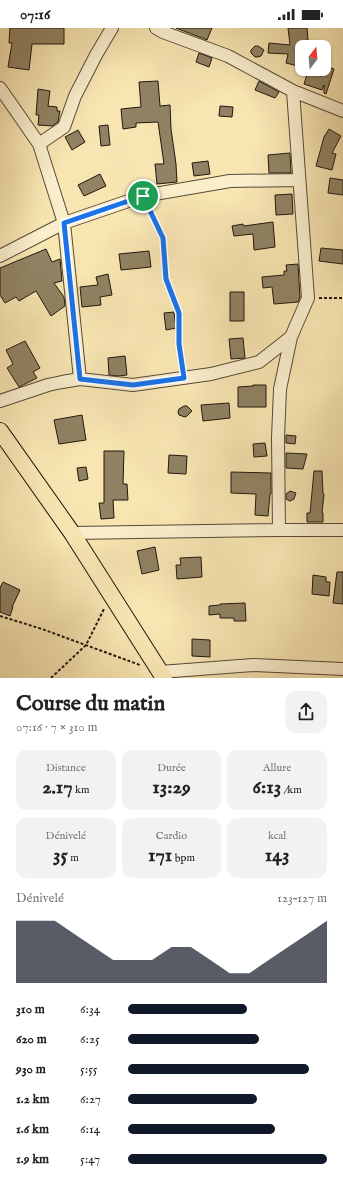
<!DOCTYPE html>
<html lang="fr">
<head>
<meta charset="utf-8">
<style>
	body { margin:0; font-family:"IM FELL English",serif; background:#f2f2f2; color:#222; height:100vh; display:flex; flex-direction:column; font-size:15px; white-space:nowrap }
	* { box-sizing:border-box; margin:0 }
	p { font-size:13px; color:#767676 }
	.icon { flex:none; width:22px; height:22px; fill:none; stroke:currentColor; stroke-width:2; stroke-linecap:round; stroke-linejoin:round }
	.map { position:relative; height:650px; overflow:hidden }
	.details { display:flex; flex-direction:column; background:#fff; flex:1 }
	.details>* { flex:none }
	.needle { width:26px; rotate:16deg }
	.fabs { position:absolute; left:295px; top:12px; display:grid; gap:8px }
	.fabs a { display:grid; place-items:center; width:36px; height:36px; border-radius:8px; background:#fff; box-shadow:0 1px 3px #0004; font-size:20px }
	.pin { position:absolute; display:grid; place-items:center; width:34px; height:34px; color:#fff; margin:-17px; border:2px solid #fff; border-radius:50%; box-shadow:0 1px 4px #0007 }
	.round { display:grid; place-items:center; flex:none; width:42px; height:42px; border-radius:12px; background:#f2f2f2 }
	.summary { display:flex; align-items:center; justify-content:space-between; height:68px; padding:0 16px }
	h1 { font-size:22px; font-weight:700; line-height:30px }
	.stats { display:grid; grid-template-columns:repeat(3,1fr); gap:6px; height:68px; padding:4px 16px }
	.stats div { display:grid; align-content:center; border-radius:10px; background:#f2f2f2; text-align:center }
	.stats b { font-size:20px; font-weight:700 }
	.stats small { font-size:11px; font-weight:400 }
	.stats p { font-size:11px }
	.chart { height:112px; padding:8px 16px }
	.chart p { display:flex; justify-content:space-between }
	.chart svg { width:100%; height:72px; margin-top:4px; fill:#111827; opacity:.7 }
	ul { padding:0 16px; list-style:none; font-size:13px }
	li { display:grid; grid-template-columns:64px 48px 1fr; align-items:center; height:30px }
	li i { height:10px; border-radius:5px; background:#111827 }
	.status { display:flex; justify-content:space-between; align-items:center; height:28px; padding:0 20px; background:#fff; direction:ltr }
	.status svg { height:11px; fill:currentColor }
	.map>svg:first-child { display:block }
	.building { fill:#908263; stroke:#21170d }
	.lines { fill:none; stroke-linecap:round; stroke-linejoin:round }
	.minor-casing { stroke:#564a36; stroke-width:14 }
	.major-casing { stroke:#21170d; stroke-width:18 }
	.path { stroke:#21170d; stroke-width:2; stroke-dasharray:3 2; stroke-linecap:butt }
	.minor { stroke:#faeecd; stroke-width:12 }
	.major { stroke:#f7e5b2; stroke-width:16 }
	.route-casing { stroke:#fff; stroke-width:8 }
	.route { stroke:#1a73e8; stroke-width:5 }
</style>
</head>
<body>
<div class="status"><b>07:16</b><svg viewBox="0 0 49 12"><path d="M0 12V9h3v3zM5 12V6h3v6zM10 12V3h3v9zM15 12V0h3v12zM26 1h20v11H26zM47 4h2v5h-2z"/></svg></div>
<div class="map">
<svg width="343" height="650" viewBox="0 0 343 650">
	<rect width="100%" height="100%" fill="#f7e5b2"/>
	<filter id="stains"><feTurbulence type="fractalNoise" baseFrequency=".005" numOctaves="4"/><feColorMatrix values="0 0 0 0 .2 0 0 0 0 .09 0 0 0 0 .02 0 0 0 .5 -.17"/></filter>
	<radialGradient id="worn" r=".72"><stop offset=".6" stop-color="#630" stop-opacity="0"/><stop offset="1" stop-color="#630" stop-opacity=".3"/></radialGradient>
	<path class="building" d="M10,0h54v16h-32l-3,26 -21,-3 4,-24h-3z
		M176,0h36l-5,12z
		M288,0h19l1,12 -6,1v26l-16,-4 2,-9 -20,-1 1,-10 21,2z
		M255,18h3l6,4 -3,6 -3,1h-3l-4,-4v-3z
		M199,25l13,5 -3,9 -13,-5z
		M324,38l10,3 -8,25 -2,-1v-8l-2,5 -18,-6 5,-15h15z
		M158,53l2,25 10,-1 1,24 5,35 1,18 -20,2 -2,-20h9l-6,-42 -22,1v4l-13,2 -2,-20 20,-2 -2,-25z
		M259,53l20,11 -4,6 -20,-8z
		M38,61l12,2 -2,15 9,1v4h3l-2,11 -6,4 -14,-1 1,-10h-3z
		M220,78l13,1 -1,10 -13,-1z
		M108,97l2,20 -9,1 -2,-20z
		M329,101l12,7 -9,17 4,1 -4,16 -16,-4 8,-29z
		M78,102l7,12 -13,8 -7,-13z
		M290,125l1,20h-22l-1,-18z
		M208,133l2,13 -16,2 -2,-13z
		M100,146l6,12 -22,10 -6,-11z
		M330,150l13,2v15l-15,-2z
		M292,166l1,20 -17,1 -1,-20z
		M273,194l2,25 -21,3 -1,-16 -19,2 -2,-10 11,-2 1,2z
		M321,220l22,2v14l-24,-3z
		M46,221l6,13 8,-3 2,22 -8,2 10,14 1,9 -14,10 -15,-25 -17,10 -3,-4 -11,6 -5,-8v-27z
		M149,223l2,16 -30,3 -2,-16z
		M298,236l2,33 -2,5 -24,2 -2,-17 -9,1 -1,-11 22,-2v-4h3l-1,-6z
		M108,246l4,21 -12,2 1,8 -19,2 -2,-20 18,-2 -2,-8z
		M230,264h14v29h-14z
		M174,284l2,16 -10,2 -2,-17z
		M243,310l2,20 -14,1 -2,-20z
		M25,313l15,27 -7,4 4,6 -18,9 -12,-19 6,-4 -7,-14z
		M125,328l2,19 -9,1 -9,-1 -1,-17z
		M253,357h13v22h-28v-20l15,-1z
		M229,375l1,15 -27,3 -2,-16z
		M184,378h3l5,5 -5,5 -2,1 -6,-2 -1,-3 1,-3z
		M82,387l4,25 -27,4 -5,-24z
		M286,407l10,1 -1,8 -9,-1z
		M265,415l2,13 -13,1 -1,-13z
		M104,423h20l-1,33h4l1,16h-15l1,18 -13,1 -2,-16h5z
		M286,425l21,1 -4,15 -17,-1z
		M169,427l18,1 -1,18 -18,-1z
		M86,439l2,12 -9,2 -2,-13z
		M314,443h8l1,23h1l-2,19h1v9h-16v-9h3z
		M231,444l40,1v21h-1l-2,22 -13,-1 1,-21 -25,-1z
		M290,463l6,2 -2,6 -4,2 -4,-2v-5z
		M155,519l4,23 -17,4 -5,-23z
		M201,529l1,20 -25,2 -1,-14h5l-1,-7z
		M337,544h6v32l-10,-1z
		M313,547l13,2v5h4l-1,14 -17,-2z
		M3,554l17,8 -8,17h1l-3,9 -10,-4v-24z
		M245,575l1,18h-12v-3h-14v-4l-11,1v-9l11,-1v-1z
		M192,611l18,1v17l-18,-1z"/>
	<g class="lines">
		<defs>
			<path id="minor" d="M156,0l7,4 65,24 65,35 50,20
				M0,60l39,56 25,79 16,156
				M39,116l25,-17 11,-31 21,-41 16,-27
				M0,228l64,-33 79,-27 87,-15 68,-1
				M0,373l48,-16 14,-3 18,-3 53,6 78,-11 48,-12 32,-25 17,-39 -15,-207
				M279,502l-1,-92 2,-49 11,-52
				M72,505l207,-3h64
				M160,644l93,-7 90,4"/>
			<path id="major" d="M0,403l72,102 92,145"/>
		</defs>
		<use href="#minor" class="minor-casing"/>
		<use href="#major" class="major-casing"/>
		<path class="path" d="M148,178l15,32 3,41 13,34v31l3,23
			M319,270h24
			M0,588l42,13 98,36
			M51,650l35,-33 18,-36"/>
		<use href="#minor" class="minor"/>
		<use href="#major" class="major"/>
	</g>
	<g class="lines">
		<defs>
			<path id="route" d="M143,168l20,42 3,41 13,34v31l5,34 -51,7 -53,-6 -16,-156z"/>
		</defs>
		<use href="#route" class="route-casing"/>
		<use href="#route" class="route"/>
	</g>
	<rect width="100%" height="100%" filter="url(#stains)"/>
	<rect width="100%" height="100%" fill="url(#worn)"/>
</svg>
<div class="fabs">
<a><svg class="needle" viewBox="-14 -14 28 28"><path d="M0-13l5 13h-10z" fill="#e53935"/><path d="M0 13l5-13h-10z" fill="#767676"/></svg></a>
</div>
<div class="pin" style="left:143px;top:168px;background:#1e9e55"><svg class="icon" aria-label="arrive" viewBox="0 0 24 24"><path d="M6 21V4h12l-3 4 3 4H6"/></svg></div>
</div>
<section class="details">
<div class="summary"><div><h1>Course du matin</h1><p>07:16 · 7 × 310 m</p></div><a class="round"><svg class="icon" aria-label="share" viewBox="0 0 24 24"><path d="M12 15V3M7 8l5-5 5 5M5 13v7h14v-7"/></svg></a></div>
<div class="stats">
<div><p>Distance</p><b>2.17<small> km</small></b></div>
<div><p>Durée</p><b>13:29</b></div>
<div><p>Allure</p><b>6:13<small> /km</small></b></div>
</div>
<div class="stats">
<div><p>Dénivelé</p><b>35<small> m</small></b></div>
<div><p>Cardio</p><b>171<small> bpm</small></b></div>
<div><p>kcal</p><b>143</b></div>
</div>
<div class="chart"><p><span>Dénivelé</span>123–127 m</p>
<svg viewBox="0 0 160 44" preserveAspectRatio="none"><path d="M0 44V6L10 6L20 6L30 14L40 22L50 30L60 30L70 30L80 22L90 22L100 30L110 38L120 38L130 30L140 22L150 14L160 6V44z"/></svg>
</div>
<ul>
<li><b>310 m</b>6:34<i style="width:60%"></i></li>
<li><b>620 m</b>6:25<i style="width:66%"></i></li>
<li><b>930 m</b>5:55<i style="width:91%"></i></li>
<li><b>1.2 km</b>6:27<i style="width:65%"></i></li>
<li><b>1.6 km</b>6:14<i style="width:74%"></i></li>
<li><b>1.9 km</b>5:47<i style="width:100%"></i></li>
</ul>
</section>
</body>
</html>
